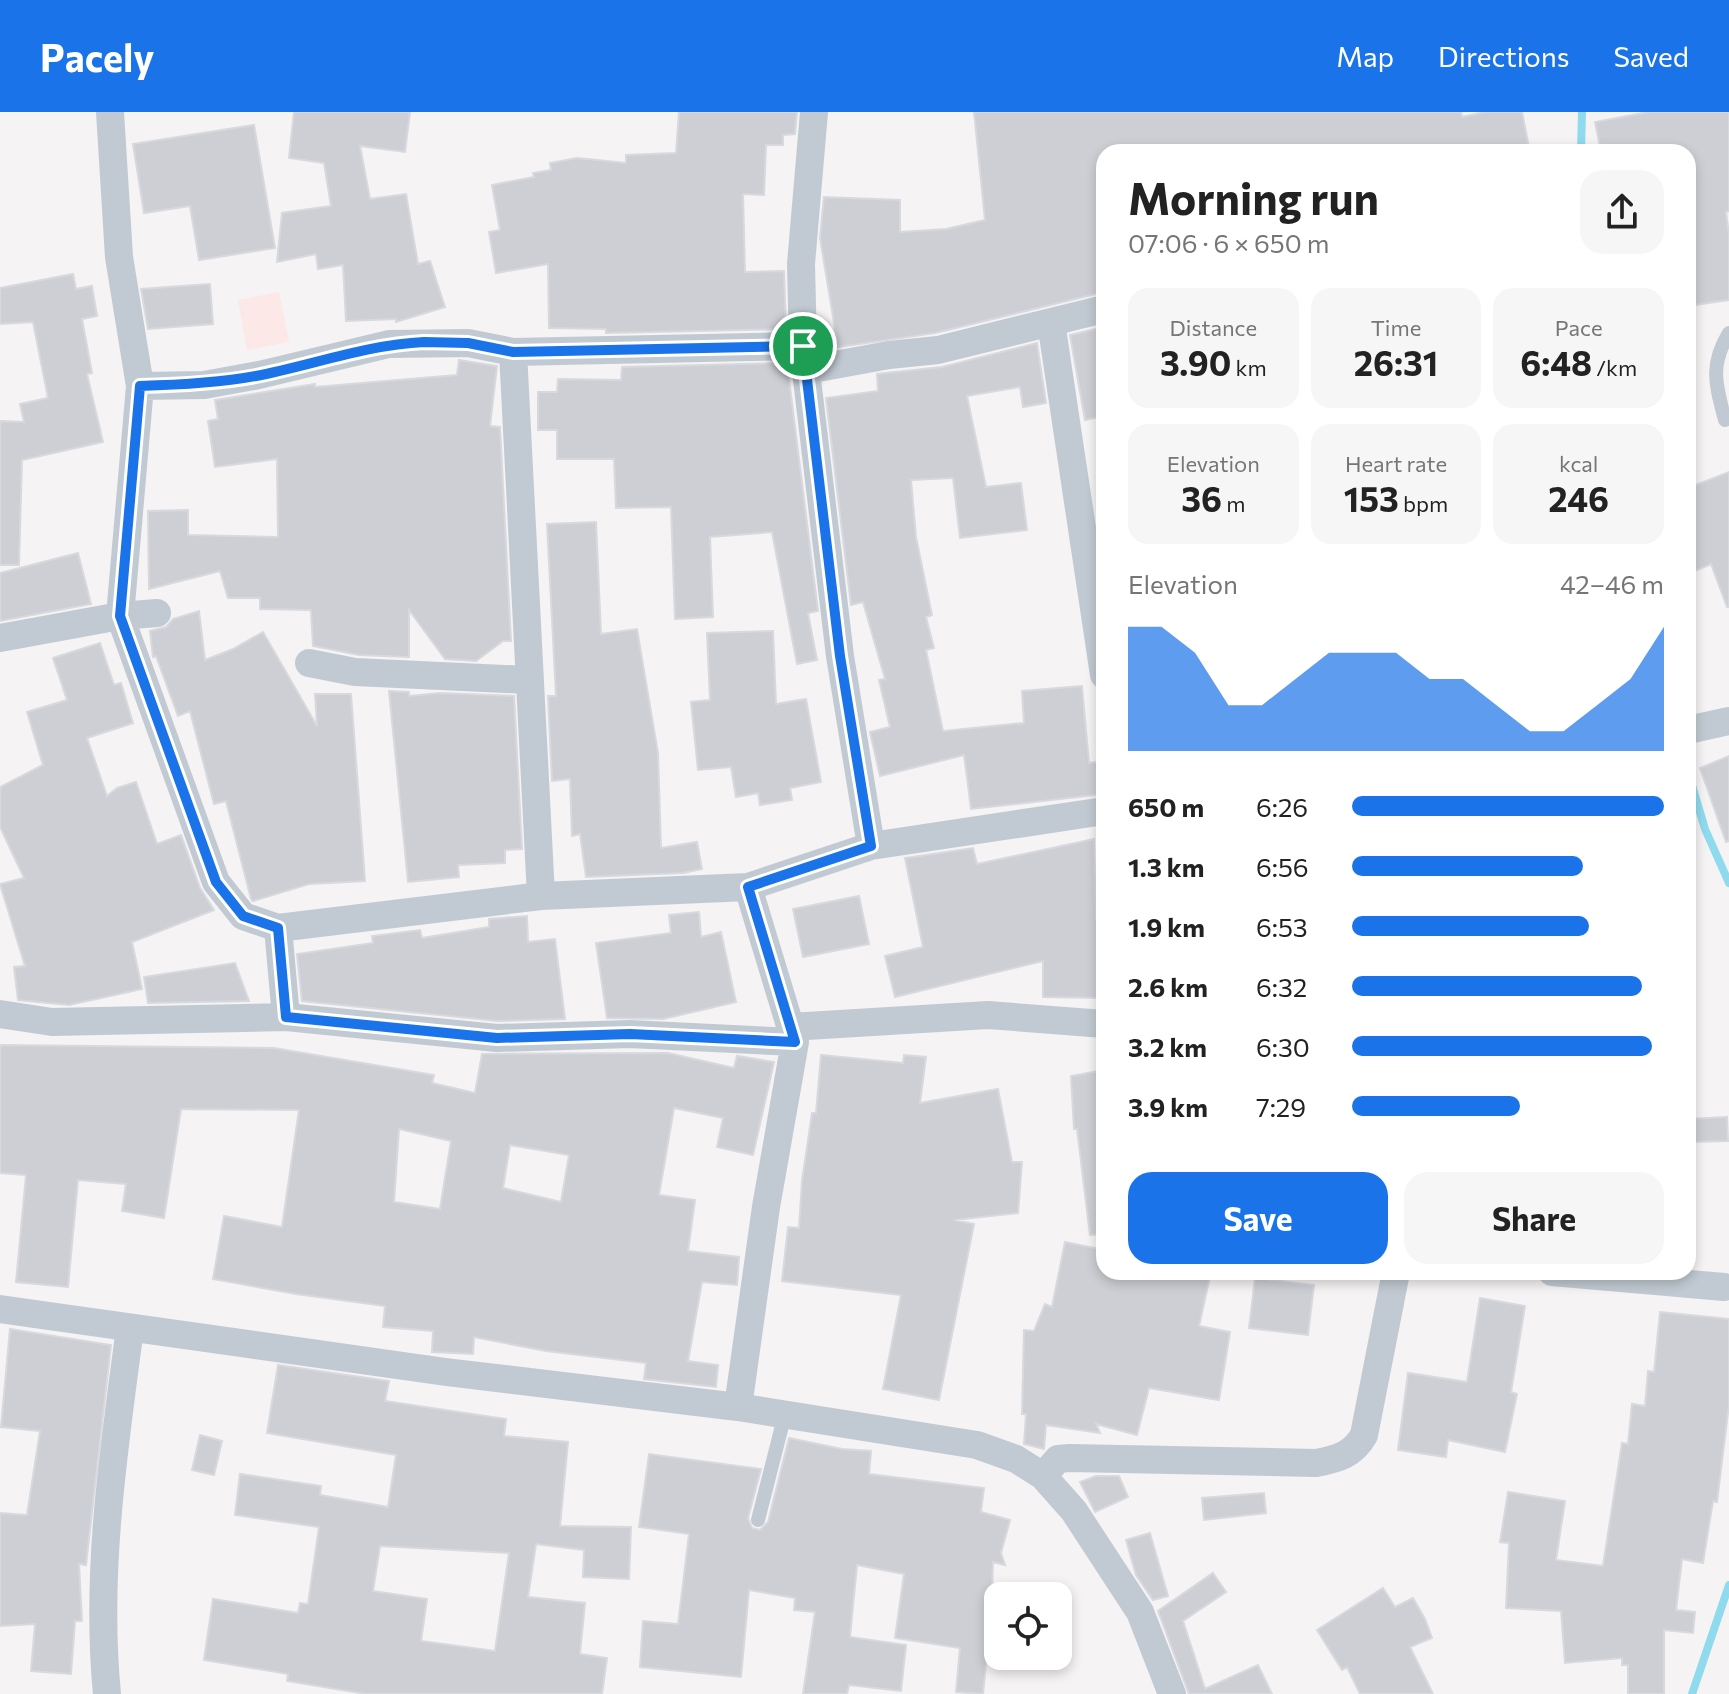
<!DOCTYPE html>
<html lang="en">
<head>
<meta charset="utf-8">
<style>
	body { margin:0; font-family:Commissioner,sans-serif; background:#f6f6f6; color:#222; height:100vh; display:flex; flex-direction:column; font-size:30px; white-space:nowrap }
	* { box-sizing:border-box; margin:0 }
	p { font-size:26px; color:#767676 }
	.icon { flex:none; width:44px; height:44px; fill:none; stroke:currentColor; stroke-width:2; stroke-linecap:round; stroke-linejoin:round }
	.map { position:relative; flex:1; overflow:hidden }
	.drawer { position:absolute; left:1096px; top:32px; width:600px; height:1136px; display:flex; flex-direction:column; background:#fff; border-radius:24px; box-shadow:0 4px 12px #0003 }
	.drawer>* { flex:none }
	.fabs { position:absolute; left:984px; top:1470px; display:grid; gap:16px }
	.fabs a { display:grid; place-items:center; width:88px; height:88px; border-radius:16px; background:#fff; box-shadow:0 4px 12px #0003; font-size:40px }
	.pin { position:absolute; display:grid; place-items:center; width:68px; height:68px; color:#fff; margin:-34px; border:4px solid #fff; border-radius:50%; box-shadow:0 2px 8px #0007 }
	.round { display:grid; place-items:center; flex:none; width:84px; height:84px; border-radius:24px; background:#f6f6f6 }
	.overview { display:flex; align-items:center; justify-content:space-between; height:136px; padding:0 32px }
	h1 { font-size:44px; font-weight:700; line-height:60px }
	.figures { display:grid; grid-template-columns:repeat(3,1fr); gap:12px; height:136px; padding:8px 32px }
	.figures div { display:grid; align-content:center; border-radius:20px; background:#f6f6f6; text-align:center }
	.figures b { font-size:34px; font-weight:700 }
	.figures small { font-size:22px; font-weight:400 }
	.figures p { font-size:22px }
	.chart { height:224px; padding:16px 32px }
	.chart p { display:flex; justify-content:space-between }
	.chart svg { width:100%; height:144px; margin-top:8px; fill:#1a73e8; opacity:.7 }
	.primary-button { display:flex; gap:16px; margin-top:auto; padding:16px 32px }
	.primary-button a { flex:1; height:92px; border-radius:24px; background:#1a73e8; color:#fff; font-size:32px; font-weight:700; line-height:92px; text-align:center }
	.primary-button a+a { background:#f6f6f6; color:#222 }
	ul { padding:0 32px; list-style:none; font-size:26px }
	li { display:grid; grid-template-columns:128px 96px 1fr; align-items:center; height:60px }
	li i { height:20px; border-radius:10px; background:#1a73e8 }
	header { display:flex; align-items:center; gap:48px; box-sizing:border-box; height:112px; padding:0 40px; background:#1a73e8; color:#fff }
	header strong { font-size:38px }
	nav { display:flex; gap:44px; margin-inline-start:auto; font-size:28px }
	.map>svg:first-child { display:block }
	.medical { fill:#fce8e6 }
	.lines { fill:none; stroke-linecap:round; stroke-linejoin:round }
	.stream { stroke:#90daee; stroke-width:8 }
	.building { fill:#cdcfd5; stroke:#d7d9de; stroke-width:2; fill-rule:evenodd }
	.service { stroke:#c1cad2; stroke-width:14 }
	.minor { stroke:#c1cad2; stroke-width:28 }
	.route-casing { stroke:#fff; stroke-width:16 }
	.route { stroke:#1a73e8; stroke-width:10 }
</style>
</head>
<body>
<header>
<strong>Pacely</strong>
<nav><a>Map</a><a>Directions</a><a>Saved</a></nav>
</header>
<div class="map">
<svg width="1729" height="1582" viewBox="0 0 1729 1582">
	<rect width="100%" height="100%" fill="#f5f3f3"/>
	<path class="medical" d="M279,180l10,50 -42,8 -9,-50z"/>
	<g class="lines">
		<path class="stream" d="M1581,40l1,-40
			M1688,660l17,57 24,54
			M1692,1582l37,-109"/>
	</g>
	<path class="building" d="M294,0h116l-5,40 -45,-6 10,53 36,-5 12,70 12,-3 15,46 -49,15v-3l-50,2 -3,-56 -25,4 -2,-15 -39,8 5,-49 49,-7 -7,-43 -35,-5z
		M679,0h118l-2,22 -12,1v10h-17l-2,50 -21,-1 2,78 39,-1 2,58 -180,4v-4l-57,-1 -1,-64 -52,9 -7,-41 11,-2 -8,-45 42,-8 -1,-4 18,-3 -1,-7 27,-5 49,5v-8l50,-2z
		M974,0h487l1,5 23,-5h37l8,40h-245v-3l-25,3h-156v140l-169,41 -97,14 -18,-109 4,-41 76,3v32l46,-3 39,-9z
		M1649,0h80v99l-3,1 3,23v65l-35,5 -6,-43v-110h-87l-6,-30z
		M254,13l21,123 -76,12 -9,-54 -46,7 -11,-69z
		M73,162l3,15 16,-3 5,30 -15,3 10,54 -5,1 16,68 -81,18 -3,105h-19v-144l24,1 -4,-18 28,-6 -15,-76 -33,2v-36z
		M210,172l3,40 -65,5 -7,-40z
		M1104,215v89l-19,4 -15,-85z
		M1037,231l9,60 -23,4 -3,-20 -53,9 19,91 35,-4 6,47 -67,8 -7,-60 -42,2 5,57 16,78 -6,2 8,31 -8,2 17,81 81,-8 -2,-32 60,-5 7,77 15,-2v33l-133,15 -7,-54 -84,21 -10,-44 20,-5 -11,-47 6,-1 -22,-77 -12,3 -25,-207 52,-7 -1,-17 65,-7z
		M459,248l38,6 -7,60 10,1 11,214h-8l-27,20 -31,-2 -36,-49v47l-50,-2 -46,-9 -2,-36 -51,-1v-11h-32l-8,-27 -71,18 -1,-78 40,-1v25l90,2 -1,-78 -62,8 -7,-46 10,-2 -3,-19 100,-16v3l142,-12z
		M787,251l31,248 -10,2 9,47 -20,4 -25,-132 -62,5 3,80 -38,2 -4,-112 -55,1 -2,-49h-57v-29h-19v-38h19l1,-13 63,1 1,-13z
		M1729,360v135h-2l-16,-43 -23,10v-86z
		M596,410l5,112 36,-5 21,124 3,95 36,-6 5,27 -19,4 -97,4 -6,-43 -8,2 -2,-57 -18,2 -4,-85h8l-9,-172z
		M78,441l13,51 -91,17v-48z
		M199,499l6,49 28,-11 30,-17 54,94 -2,-32h36l14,187 -56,3 -56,17 -2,-2 -25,-98 -12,3 -24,-93 -12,5 -22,-60 -3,1 -3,-26 16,-4 7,-8z
		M773,519l3,73 30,-5 15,83 -31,6 2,12 -32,5 -2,-12 -22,4 -5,-30 -33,3 -7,-68 19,-2 -3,-67z
		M100,531l14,42 7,-2 12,40 -46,15 20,58 10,-8 19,-6 21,62 24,-9 19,53 14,22 -82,32 10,47 -73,16 -51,-5 -4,-33 11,-1 -25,-82 24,-6 -24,-51v-40l43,-22 -16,-53 40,-12 -14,-42z
		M389,579l20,1v4l31,-3 74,3 8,153 -17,1v13l-47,2 1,12 -51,5z
		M1729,644v85l-3,1 -26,-74z
		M1094,727l2,80h8v79l-61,-1v-36l-148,36 -10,-41 38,-9 -18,-89 68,-10 4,16z
		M859,784l10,48 -66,13 -10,-48z
		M699,800l2,25 20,-5 15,70 -73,17 -56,-1 -11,-75 75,-10 -2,-18z
		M527,804l1,26 27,-3 10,80 -67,2 -196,-20 -5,-47 76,-11 -1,-7 48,-6 2,8 67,-11v-8z
		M235,851l14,38 -101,2 -4,-26z
		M0,933l274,3 160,27 -2,8 43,10 7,-39 186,-1 66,15 3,-12 37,6 -21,93 -36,-8 6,-29 -49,-10 -15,87 36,5 -7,51 51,6 -2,28 -35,-3 -14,79 30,4 -2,22 -72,-8 2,-16 -100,-12 -72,-14 -1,17 -41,-2 1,-21 -50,-4 2,-21 -89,-12 -83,-15 11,-63 58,11 17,-117 -118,-1 -17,109 -42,-7 4,-27 -48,-4 -10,107 -52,-5 10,-107 -26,-2zM399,1017l52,12 -11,68 -46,-7zM510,1033l59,10 -8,47 -58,-14z
		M821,943l82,8 1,-8 22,2 -6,46 78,-14 14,73h10l-4,51 -64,7 20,4 -35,176 -56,-11 18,-94 -119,-14 6,-54 11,1 3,-47 10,-68h4z
		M1104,958v164l-14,1 -13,-106h-3l-3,-53z
		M1727,1005l1,24 -40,1v-23z
		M1065,1130l39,8v22h107l-12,54 31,6 -11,68 -70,-12 -12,47 -41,-11 4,9 -54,-8 -2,24 -20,-5 2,-30h-4l2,-84 10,1 11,-27 7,3z
		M1255,1166l59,7 -6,50 -59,-7z
		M1480,1186l45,8 -14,86 6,2 -12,58 -57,-12 -2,17 -48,-7 10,-77 59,9z
		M1660,1200l69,7v85l-12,98 -4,-1 -10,62 -21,-4 -6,51 19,2 -2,21 -29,-3v64h-36v-29h-6v-7l-57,5 -4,-52 -55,-3 3,-65 -9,-1 8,-50 57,9 -9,59 47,6 19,-123 6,1 4,-40 13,2 3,-35 6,1z
		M10,1217l101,16 -25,220 -7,-1 3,57h-7l-4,53 -40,-3 4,-47 -35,2v-113l27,2 13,-84 -39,-4z
		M278,1253l111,16 -4,20 121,18 -2,17 64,6 -8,84 71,1 -2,52 -46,-2 1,-27 -48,-6 -8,53 57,6 -5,51 27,4 -5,36h-236l-79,-13 1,-7 -84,-14 9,-61 85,14 2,-10 8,1 11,-77 -84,-12 5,-41 81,12 -1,9 68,12 8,-52 -129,-22zM380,1434l129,7 -14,98 -74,-10 6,-42 -54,-8z
		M200,1323l22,6 -8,34 -22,-5z
		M789,1326l53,11 29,2 -2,23 115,14 -3,24 29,8 -9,33 4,12 -12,-3 -3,92h-3l-4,40 -27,-2 4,-44 -65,-10 9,-64 -47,-9 -7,72 56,8 -5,46 -52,-6 -2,9h-44l12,-82 -21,-2 1,-12 -46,-8 -8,87 -101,-10 3,-46 35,3 11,-90 -50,-7 10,-73 112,15 -13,49 4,10 8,2 8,-8z
		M1096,1364h23l9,21 -33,15 -15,-30z
		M1264,1381l2,20 -62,7 -2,-22z
		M1150,1421l18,63 -15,4 -17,-25 -10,-35z
		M1213,1461l13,19 -43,29 22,68 53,-24 14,29h-83l-31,-83z
		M1383,1476l12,19 18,-9 12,21 7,19 -22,9 23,47h-73l-13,-27 -5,3 -25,-40z"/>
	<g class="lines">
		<path class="service" d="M1725,308c-9,-35 -16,-54 4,-87
			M758,1408l27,-106"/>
		<path class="minor" d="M110,0l9,145 21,129 -20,230 96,266 27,34 35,12 8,89
			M814,0l-13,152 2,82 37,310 31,190
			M1051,210l53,353
			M513,240l28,544
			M807,258l82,-15 49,-5 166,-41
			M140,274l64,-1 55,-10 130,-31 79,-1 45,9 290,-6
			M0,526l120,-22 37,-3
			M309,551l46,9 173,8
			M1688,618l41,-9
			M278,816l263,-32 207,-9 123,-41 233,-35
			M0,902l52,8 234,-5 211,21 133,-4 165,8
			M790,915l198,-12 116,9
			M1552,1160l172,15
			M0,1197l446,63 292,35 239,38 39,14 27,17 31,35 66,101 32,82
			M738,1295l28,-200 29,-165 -47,-155
			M1043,1364l15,-17 12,-1 246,5c21,-4 37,-8 48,-28l32,-163
			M107,1582c-12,-122 7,-245 23,-366"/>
	</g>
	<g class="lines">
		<defs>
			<path id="route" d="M424,230l44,1 45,9 290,-6 37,310 31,190 -123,41 47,155 -165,-8 -133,4 -211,-21 -8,-89 -35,-12 -27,-34 -96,-266 20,-230c39,-1 77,-3 116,-10 57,-11 109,-31 168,-34z"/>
		</defs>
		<use href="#route" class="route-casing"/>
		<use href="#route" class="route"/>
	</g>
</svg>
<div class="fabs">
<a><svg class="icon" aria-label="locate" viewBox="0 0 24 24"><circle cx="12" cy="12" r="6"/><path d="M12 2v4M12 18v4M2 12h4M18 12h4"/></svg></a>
</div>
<div class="pin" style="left:803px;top:234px;background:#1e9e55"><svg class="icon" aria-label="arrive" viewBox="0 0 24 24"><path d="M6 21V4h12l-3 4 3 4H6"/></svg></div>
<section class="drawer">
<div class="overview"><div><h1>Morning run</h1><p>07:06 · 6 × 650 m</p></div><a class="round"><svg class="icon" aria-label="share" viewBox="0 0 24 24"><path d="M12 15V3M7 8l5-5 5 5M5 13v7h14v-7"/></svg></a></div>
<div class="figures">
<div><p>Distance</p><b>3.90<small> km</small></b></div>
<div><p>Time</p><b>26:31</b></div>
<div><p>Pace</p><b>6:48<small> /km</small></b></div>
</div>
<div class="figures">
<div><p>Elevation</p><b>36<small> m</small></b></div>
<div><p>Heart rate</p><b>153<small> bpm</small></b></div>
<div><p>kcal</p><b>246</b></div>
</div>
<div class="chart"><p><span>Elevation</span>42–46 m</p>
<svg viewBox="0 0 160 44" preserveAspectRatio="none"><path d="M0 44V6L10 6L20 14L30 30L40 30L50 22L60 14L70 14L80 14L90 22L100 22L110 30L120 38L130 38L140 30L150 22L160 6V44z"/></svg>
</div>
<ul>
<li><b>650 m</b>6:26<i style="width:100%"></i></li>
<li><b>1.3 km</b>6:56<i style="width:74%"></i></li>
<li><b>1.9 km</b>6:53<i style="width:76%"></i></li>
<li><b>2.6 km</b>6:32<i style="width:93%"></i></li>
<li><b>3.2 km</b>6:30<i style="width:96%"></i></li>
<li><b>3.9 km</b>7:29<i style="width:54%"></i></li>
</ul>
<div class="primary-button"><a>Save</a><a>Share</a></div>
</section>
</div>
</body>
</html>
